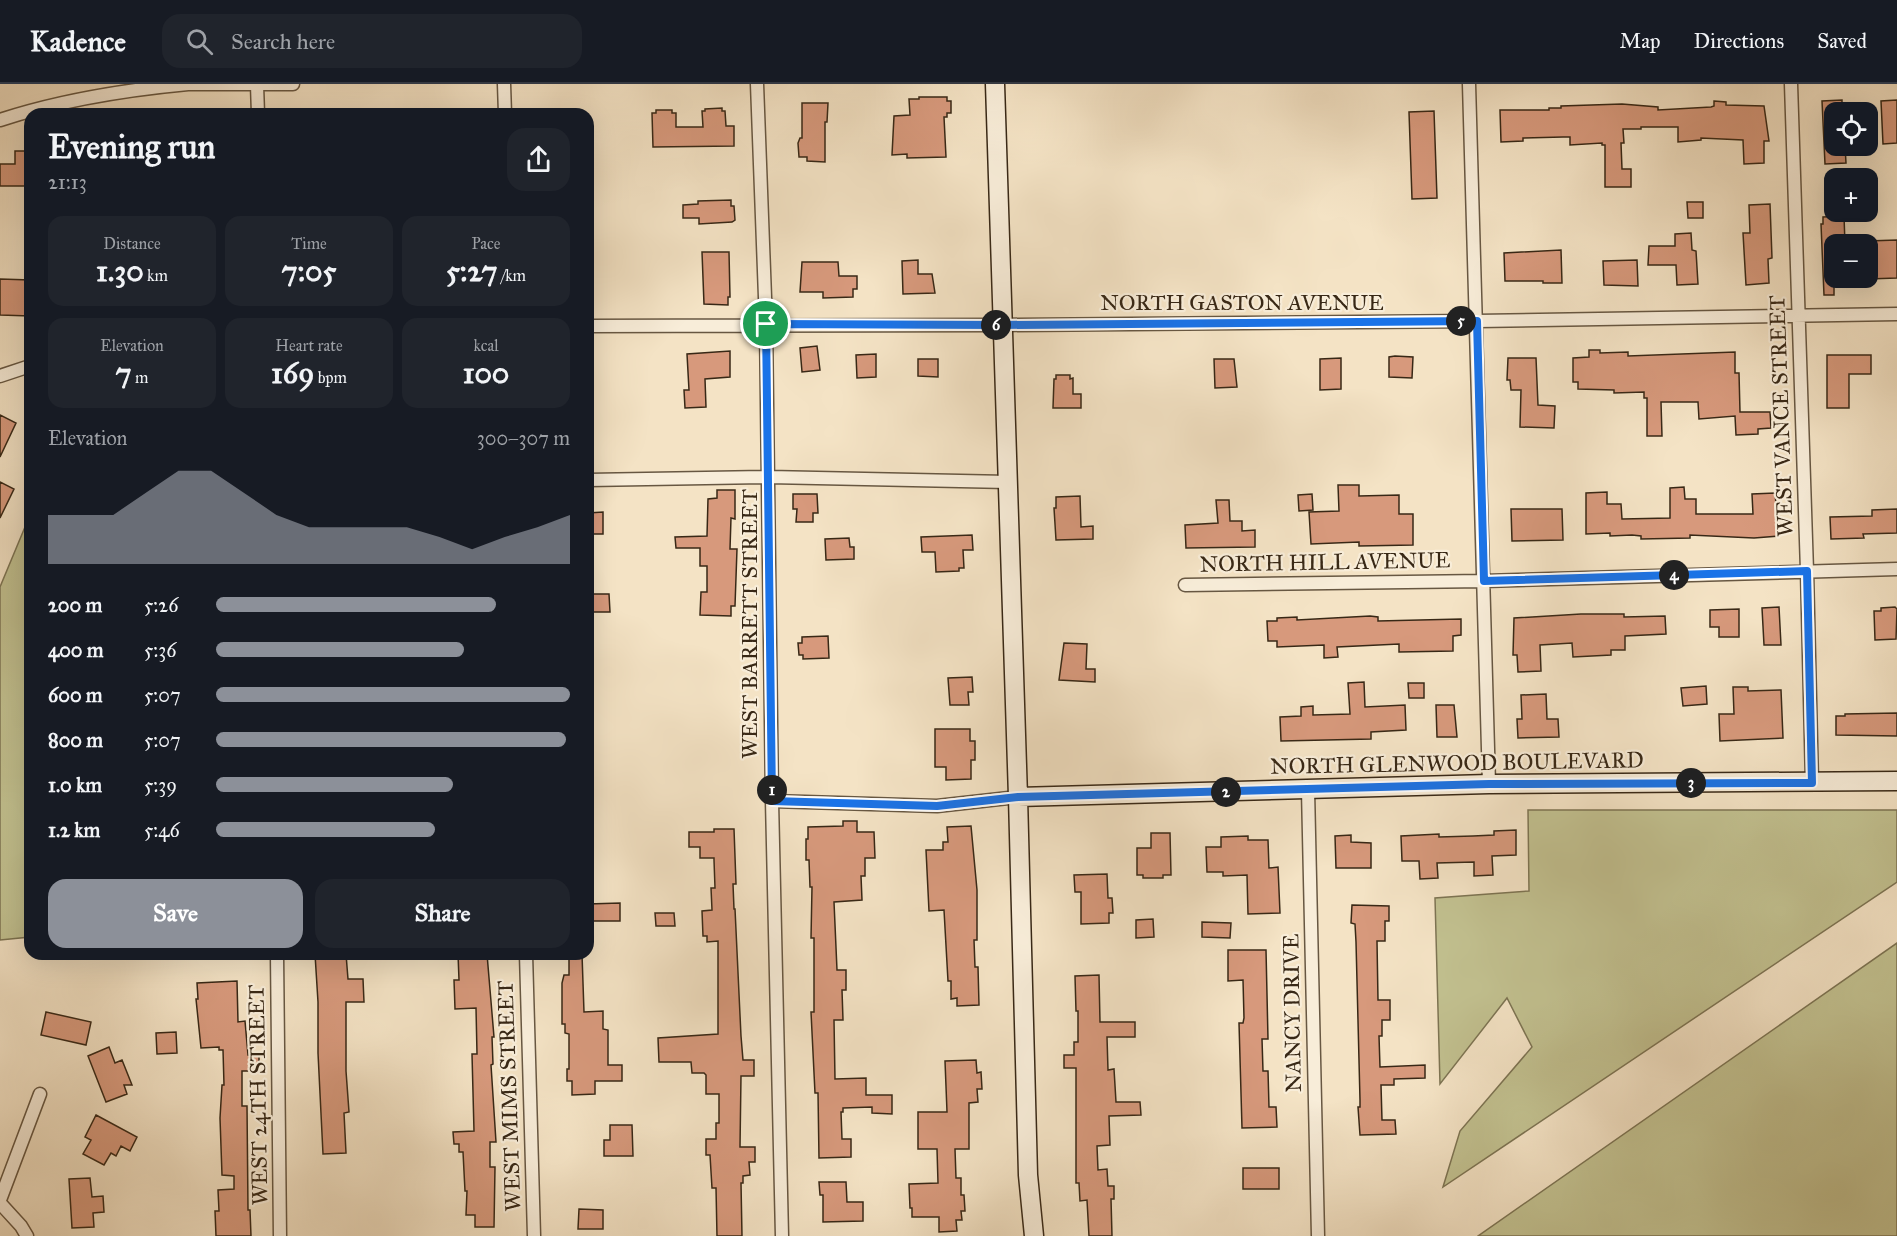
<!DOCTYPE html>
<html lang="en">
<head>
<meta charset="utf-8">
<style>
	body { margin:0; font-family:"IM FELL Great Primer",serif; background:#20242c; color:#f1f3f6; height:100vh; display:flex; flex-direction:column; font-size:22px; white-space:nowrap }
	* { box-sizing:border-box; margin:0 }
	p { font-size:20px; color:#9ea1a6 }
	.icon { flex:none; width:33px; height:33px; fill:none; stroke:currentColor; stroke-width:2; stroke-linecap:round; stroke-linejoin:round }
	.map { position:relative; flex:1; overflow:hidden }
	.panel { position:absolute; left:24px; top:24px; width:570px; height:852px; display:flex; flex-direction:column; background:#171b24; border-radius:18px; box-shadow:0 6px 24px #0002 }
	.panel>* { flex:none }
	.tools { position:absolute; left:1824px; top:18px; display:grid; gap:12px }
	.tools a { display:grid; place-items:center; width:54px; height:54px; border-radius:12px; background:#171b24; box-shadow:0 6px 24px #0002; font-size:30px }
	.pin { position:absolute; display:grid; place-items:center; width:51px; height:51px; color:#fff; margin:-26px; border:3px solid #fff; border-radius:50%; box-shadow:0 2px 6px #0007 }
	.km { position:absolute; width:30px; height:30px; margin:-15px; border-radius:50%; background:#222; color:#fff; font-size:16px; line-height:30px; text-align:center }
	.round { display:grid; place-items:center; flex:none; width:63px; height:63px; border-radius:18px; background:#20242c }
	.headline { display:flex; align-items:center; justify-content:space-between; height:102px; padding:0 24px }
	h1 { font-size:33px; font-weight:700; line-height:45px }
	.metrics { display:grid; grid-template-columns:repeat(3,1fr); gap:9px; height:102px; padding:6px 24px }
	.metrics div { display:grid; align-content:center; border-radius:15px; background:#20242c; text-align:center }
	.metrics b { font-size:30px; font-weight:700 }
	.metrics small { font-size:16px; font-weight:400 }
	.metrics p { font-size:16px }
	.chart { height:168px; padding:12px 24px }
	.chart p { display:flex; justify-content:space-between }
	.chart svg { width:100%; height:108px; margin-top:6px; fill:#8c9099; opacity:.7 }
	.cta { display:flex; gap:12px; margin-top:auto; padding:12px 24px }
	.cta a { flex:1; height:69px; border-radius:18px; background:#8c9099; color:#fff; font-size:24px; font-weight:700; line-height:69px; text-align:center }
	.cta a+a { background:#20242c; color:#f1f3f6 }
	ul { padding:0 24px; list-style:none; font-size:20px }
	li { display:grid; grid-template-columns:96px 72px 1fr; align-items:center; height:45px }
	li i { height:15px; border-radius:8px; background:#8c9099 }
	header { display:flex; align-items:center; gap:36px; box-sizing:border-box; height:84px; padding:0 30px; background:#171b24; border-bottom:2px solid #363941 }
	header strong { font-size:28px }
	nav { display:flex; gap:33px; margin-inline-start:auto; font-size:21px }
	.search { width:420px; height:54px; background:#20242c; display:flex; align-items:center; gap:15px; box-sizing:border-box; padding:0 21px; border-radius:18px; color:#9ea1a6; font-size:22px }
	.map>svg:first-child { display:block }
	.green { fill:#c2c190; stroke:#7d7453; stroke-width:1.5 }
	.building { fill:#d7997c; stroke:#382816; stroke-width:1.5 }
	.lines { fill:none; stroke-linecap:round; stroke-linejoin:round }
	.street-casing { stroke:#675742; stroke-width:15 }
	.secondary-casing { stroke:#382816; stroke-width:21 }
	.street { stroke:#f8edd9; stroke-width:12 }
	.secondary { stroke:#f8edd9; stroke-width:18 }
	.route-casing { stroke:#fff; stroke-width:12 }
	.route { stroke:#1a73e8; stroke-width:8 }
	.labels { text-anchor:middle; dominant-baseline:central; stroke-width:4.5; stroke-linejoin:round; paint-order:stroke }
	.street-label { font-size:22px; fill:#382816; stroke:#f8edd9 }
</style>
</head>
<body>
<header>
<strong>Kadence</strong>
<div class="search"><svg class="icon" aria-label="search" viewBox="0 0 24 24"><circle cx="10" cy="10" r="6"/><path d="M15 15l6 6"/></svg>Search here</div>
<nav><a>Map</a><a>Directions</a><a>Saved</a></nav>
</header>
<div class="map">
<svg width="1897" height="1152" viewBox="0 0 1897 1152">
	<rect width="100%" height="100%" fill="#f4e3c5"/>
	<filter id="stains"><feTurbulence type="fractalNoise" baseFrequency=".00333" numOctaves="4"/><feColorMatrix values="0 0 0 0 .2 0 0 0 0 .09 0 0 0 0 .02 0 0 0 .5 -.17"/></filter>
	<radialGradient id="worn" r=".72"><stop offset=".6" stop-color="#630" stop-opacity="0"/><stop offset="1" stop-color="#630" stop-opacity=".3"/></radialGradient>
	<path class="green" d="M30,431v422l-30,3v-353z
		M1528,726h369v72l-454,305 17,-56 72,-84 -25,-49 -67,86 -5,-186 94,-7z
		M1897,859v293h-419z"/>
	<path class="building" d="M919,13h28v4h4v12h-4v4h-3l2,40 -39,1v-4l-15,1 2,-39 16,-1 -1,-16h10z
		M1842,16v12h-8v34h11l1,17 -21,1 -3,-63z
		M1897,16v43l-14,1 -2,-43z
		M1714,17l12,1v3l38,1 5,35h-5v22l-20,1 -1,-24 -42,-2v2l-23,2v-15h-37v2h-18l1,14h-3l1,26h9v18h-26v-42h-3v-2l-32,2v-8h-7l-40,1v3l-22,1 -1,-32h49v-2h12v-2l61,-2 36,3v3l53,-3 3,-1z
		M802,19h26l-1,19h-2v40l-18,-1v-4h-8l-1,-14 2,-5h2z
		M722,24v3h3l1,15h8v20l-81,1 -1,-34h4v-3h16v3h4v14h27l-1,-16h3v-2z
		M1434,27l3,87 -25,1 -3,-87z
		M15,67h15v35h-30v-22h15z
		M731,116v6h3l1,14 -3,2 -33,2v-6h-16v-13l15,-1v-3z
		M1687,118h16v16h-15z
		M1770,120l2,54 -4,1 1,24 -23,2 -3,-52h7l-1,-28z
		M1844,132l1,28h-11v51h-10l-3,-71h2v-7z
		M1691,149l1,17 4,1 2,33 -21,1 -1,-20h-28l1,-19h26v-12z
		M1897,156v38l-29,1v-38z
		M1561,166l1,33h-19v-2h-38l-1,-28z
		M702,168h27l1,45h-2v8l-24,-1z
		M918,176v14h14l3,19 -32,1 -1,-33z
		M1637,176l1,26 -34,-1 -1,-24z
		M802,178h36l1,14h18v13h-4v8l-30,1v-6h-23z
		M0,195l30,1v36l-30,-1z
		M817,262l3,24 -18,2 -2,-24z
		M1589,266h11v3l28,-1v4l107,-4v21h4l1,39h30l1,16 -13,1v5l-22,1 -1,-19 -36,3 -1,-17h-37l1,34h-15v-38h-3v-6l-30,1v-3l-36,-1v-7h-5v-24l16,-1z
		M730,267v26l-25,2 1,28 -21,1 -1,-18h5l-2,-36z
		M876,270v23l-19,1 -1,-23z
		M1827,271h44v19h-22v34h-22z
		M1395,272l18,1 -1,21 -23,-1v-20z
		M1341,274v31l-21,1v-31z
		M1508,274h28l2,47 17,1 -1,22 -34,-1 1,-37h-10l-1,-10h-3z
		M918,275h20v18l-20,-1z
		M1214,275h20l3,28 -22,1z
		M1056,291h14v4l3,-1v16h8v14h-28l1,-29h2z
		M0,331l16,8 -16,34z
		M0,398l14,7 -14,29z
		M1338,401h21v11l40,-1v19h14v31l-54,1v-4l-48,2 -2,-32 30,-1z
		M1684,403l1,12h11v15h57l-1,-20 23,-1 4,43 -25,2 -64,-3v3l-49,1v-3l-9,-1 -22,1v-3l-24,1v-41l21,-1v12h14l1,15 48,-1v-30z
		M717,406h18v29l-4,-1 -1,31h7l-2,57h-4v10l-31,-1 1,-23h6v-26h-7v-18h-24l-1,-11 32,-1 1,-37 9,-1z
		M793,410h24l1,19h-5v9h-17l1,-13h-4z
		M1312,410l1,16 -14,1 -1,-16z
		M1080,412l1,31 12,-1v13l-37,1 -2,-32h2v-11z
		M1216,416h13l1,21h12v10l13,-1v17l-69,1 -1,-23 33,-2z
		M1511,425h51l1,31 -51,1z
		M1897,425v24l-34,1 1,4 -33,1 -1,-22 42,-1v-6z
		M603,428v22h-15v-21z
		M972,451l1,15h-10l1,18h-5v3l-23,1 -1,-20h-13l-1,-15z
		M849,454l1,9h4v12l-28,1 -1,-21z
		M588,510h21l1,18h-22z
		M1779,523l2,38h-17l-2,-37z
		M1895,523l2,2 -1,30 -21,1 -1,-29h7v-3z
		M1739,525v28h-20v-10h-9v-17z
		M1581,530h43v3l41,-1 1,18 -41,2v14h-14v5l-38,2 -1,-14 -32,2 1,26 -23,1 -1,-17h-4l1,-37z
		M1370,532l8,1v4l83,-2v16l-8,1v15l-54,1v-8l-62,3 1,10 -14,1v-13l-47,2v-6h-9l-1,-20h10v-3l20,-1v3z
		M828,552l1,22 -26,1v-4h-4l-1,-12h4v-6z
		M1064,559l23,1 -1,25h9v13l-36,-2z
		M972,593l1,15h-5l1,13h-19l-2,-27z
		M1364,598l1,25 40,-2 1,25 -35,2v7l-90,2 -1,-24 21,-1v-9l12,-1v9l37,-1 -2,-31z
		M1408,599h16v15h-15z
		M1706,602l1,18 -24,2 -2,-18z
		M1733,603h15v4l33,-1 2,48 -63,3 -1,-27h15z
		M1546,610l1,25h11l1,18 -41,1 -1,-19h5l-1,-24z
		M1436,621h18l3,32h-20z
		M1897,629v23l-61,-1v-19h9v-2z
		M935,645h35v12h5v19h-4v19l-25,1v-13h-11z
		M843,737h14v11h17l1,26h-10v18h-4l1,24 -28,2 3,68h9v20h-4l1,30h-9l1,59 31,-1v17h26v19l-20,-1v-6l-29,1v4h-2l1,27h9v18l-32,1 -1,-65h-3l-4,-81h3v-74h-3l1,-51h-2l-1,-27h-3v-21h2v-12l35,-1z
		M971,742l6,64v50h-3l1,27h3l1,38 -22,1v-8l-6,1v-18h-3l-4,-71 -15,1 -3,-61h17v-8h5l-1,-15z
		M714,745h20l2,55h-3l1,25h1l6,127 2,24h11v16h-13l-1,71h15v15h-6l1,13 -7,1v7h-2l1,53h-25l-1,-48h-4l-2,-33h-4v-16h10v-16h3v-29h-13v-19l-2,-2h-12l-1,-11h-32l-1,-24 60,-4v-93l-11,1v-6h-4l-1,-25 10,-1 -1,-22h4l-1,-28v-2h-14v-11h-11v-15h25z
		M1516,746v25l-24,1 1,19 -19,1v-14l-37,1 1,15 -18,1 -1,-18h-17l-1,-25 38,-2v3l34,-1 21,-1v-4z
		M1151,749h19l1,42h-8v3h-20v-3h-6v-27h14z
		M1351,751v7l20,1v25h-35l-1,-32z
		M1248,752v4h20l1,28 9,-1 2,46 -32,1 -1,-39 -24,1v-4h-16l-1,-25h15v-10z
		M1107,790l1,24h4l1,15h-4v10l-28,1v-32h-6l-1,-17z
		M620,819v18h-32v-17z
		M1352,821l37,1v15h-4v20h-8l1,59h12v20h-8v16h-3l1,31 45,-2v13l-31,1v6h-13l1,35h13l1,14 -36,1 -2,-28h2v-7l-4,-158 -1,-18 -4,-1z
		M655,829h19l1,13h-19z
		M1153,835l1,18 -18,1v-18z
		M1202,838l29,1 -1,15 -28,-1z
		M1228,866h38l2,89h-6l1,32h5l1,36h7l1,20 -35,1 -3,-105h4l1,-5 -1,-38 -15,1z
		M315,870h31l2,25h15l1,23h-18v69l3,41 -5,1 2,40 -23,1 -5,-101v-51z
		M458,870h29l7,83h-2l1,27 -2,1 5,77h-6v25h5l-1,60h-19v-12h-9l1,-24h-2l-2,-39h-4v-8h-5l-1,-12 21,-1 -2,-77h5l-1,-46 -21,1 -1,-29h5z
		M569,870h13l2,58 19,-1v18l5,1v35h14v16h-27v13l-23,1v-14h-5v-12h2v-35l-4,-1v-9h-3v-41l2,-8h5z
		M1099,891l1,47h35v15h-28l1,33 6,-1 2,33h24l1,13 -32,1 1,29 -13,1 1,24 9,-1 1,17h6v13h-3l1,37h-23l-2,-36 -7,1 -1,-18h-3v-115h-12v-13h10v-13h4v-31h-2l-1,-35z
		M237,897l1,41 7,-1 3,34h11v16h-17v35h5l1,104h2l1,26h-35l-1,-25h4l-1,-21 16,-1v-13l-12,-1 -2,-57 2,-33h2l-1,-35h-4v-3l-18,1 -5,-49h2l-1,-16z
		M46,928l45,10 -5,23 -45,-10z
		M176,948l1,21 -20,1 -1,-21z
		M109,963l6,16 7,-3 10,25h-8l3,9 -21,8 -18,-46z
		M976,976l1,13 4,-1 1,17h-5l1,13 -9,1v46h-14l1,29h5v17h3l1,16h-4l1,9h-6l1,11 -18,1v-15h-27v-9h-2l-1,-24 29,-1 -1,-34h-19v-37h29l-2,-51z
		M96,1031l41,22 -7,14 -9,-5 -5,10 -5,-3 -7,12 -21,-11 8,-14 -6,-3z
		M610,1041h22l1,31h-29v-16h6z
		M1243,1084h36v21h-36z
		M90,1094l2,19 11,-1 1,16 -11,1 1,14 -22,1 -3,-49z
		M819,1098h27l1,20h16v19l-40,1v-27h-3z
		M579,1125l24,1v19h-25z"/>
	<g class="lines">
		<defs>
			<path id="street" d="M190,0h103
				M504,0l1,30
				M757,0l9,240 6,477 10,435
				M1469,0l20,700
				M1791,0l16,487 5,212
				M257,1l1,29
				M0,36c61,-20 124,-30 188,-36
				M588,242l414,-1 475,-4 420,-7
				M0,292l30,-10
				M588,396l181,-3 239,5
				M1185,501l299,-4 413,-12
				M1308,706l10,446
				M772,717l165,5 81,-9
				M277,870l3,282
				M526,870l8,282
				M0,1116l40,-106
				M0,1119l21,23 6,10"/>
			<path id="secondary" d="M995,0l23,713 10,378 6,61
				M1018,713l471,-13 408,-3"/>
		</defs>
		<use href="#street" class="street-casing"/>
		<use href="#secondary" class="secondary-casing"/>
		<use href="#street" class="street"/>
		<use href="#secondary" class="secondary"/>
	</g>
	<g class="lines">
		<defs>
			<path id="route" d="M1477,237l7,260 323,-10 5,212 -323,1 -471,13 -81,9 -165,-5 -6,-477 236,1z"/>
		</defs>
		<use href="#route" class="route-casing"/>
		<use href="#route" class="route"/>
	</g>
	<g class="labels">
		<g class="street-label">
			<text x="1242" y="218">NORTH GASTON AVENUE</text>
			<text transform="translate(1781 332) rotate(-92)">WEST VANCE STREET</text>
			<text transform="translate(1325 478) rotate(-1)">NORTH HILL AVENUE</text>
			<text transform="translate(749 540) rotate(-90)">WEST BARRETT STREET</text>
			<text transform="translate(1457 679) rotate(-1)">NORTH GLENWOOD BOULEVARD</text>
			<text transform="translate(1292 929) rotate(-91)">NANCY DRIVE</text>
			<text transform="translate(258 1011) rotate(-91)">WEST 24TH STREET</text>
			<text transform="translate(509 1012) rotate(-92)">WEST MIMS STREET</text>
		</g>
	</g>
	<rect width="100%" height="100%" filter="url(#stains)"/>
	<rect width="100%" height="100%" fill="url(#worn)"/>
</svg>
<div class="tools">
<a><svg class="icon" aria-label="locate" viewBox="0 0 24 24"><circle cx="12" cy="12" r="6"/><path d="M12 2v4M12 18v4M2 12h4M18 12h4"/></svg></a>
<a>+</a>
<a>−</a>
</div>
<div class="pin" style="left:766px;top:240px;background:#1e9e55"><svg class="icon" aria-label="arrive" viewBox="0 0 24 24"><path d="M6 21V4h12l-3 4 3 4H6"/></svg></div>
<b class="km" style="left:772px;top:706px">1</b>
<b class="km" style="left:1226px;top:708px">2</b>
<b class="km" style="left:1691px;top:699px">3</b>
<b class="km" style="left:1674px;top:491px">4</b>
<b class="km" style="left:1461px;top:237px">5</b>
<b class="km" style="left:996px;top:241px">6</b>
<section class="panel">
<div class="headline"><div><h1>Evening run</h1><p>21:13</p></div><a class="round"><svg class="icon" aria-label="share" viewBox="0 0 24 24"><path d="M12 15V3M7 8l5-5 5 5M5 13v7h14v-7"/></svg></a></div>
<div class="metrics">
<div><p>Distance</p><b>1.30<small> km</small></b></div>
<div><p>Time</p><b>7:05</b></div>
<div><p>Pace</p><b>5:27<small> /km</small></b></div>
</div>
<div class="metrics">
<div><p>Elevation</p><b>7<small> m</small></b></div>
<div><p>Heart rate</p><b>169<small> bpm</small></b></div>
<div><p>kcal</p><b>100</b></div>
</div>
<div class="chart"><p><span>Elevation</span>300–307 m</p>
<svg viewBox="0 0 160 44" preserveAspectRatio="none"><path d="M0 44V24L10 24L20 24L30 15L40 6L50 6L60 15L70 24L80 29L90 29L100 29L110 29L120 33L130 38L140 33L150 29L160 24V44z"/></svg>
</div>
<ul>
<li><b>200 m</b>5:26<i style="width:79%"></i></li>
<li><b>400 m</b>5:36<i style="width:70%"></i></li>
<li><b>600 m</b>5:07<i style="width:100%"></i></li>
<li><b>800 m</b>5:07<i style="width:99%"></i></li>
<li><b>1.0 km</b>5:39<i style="width:67%"></i></li>
<li><b>1.2 km</b>5:46<i style="width:62%"></i></li>
</ul>
<div class="cta"><a>Save</a><a>Share</a></div>
</section>
</div>
</body>
</html>
